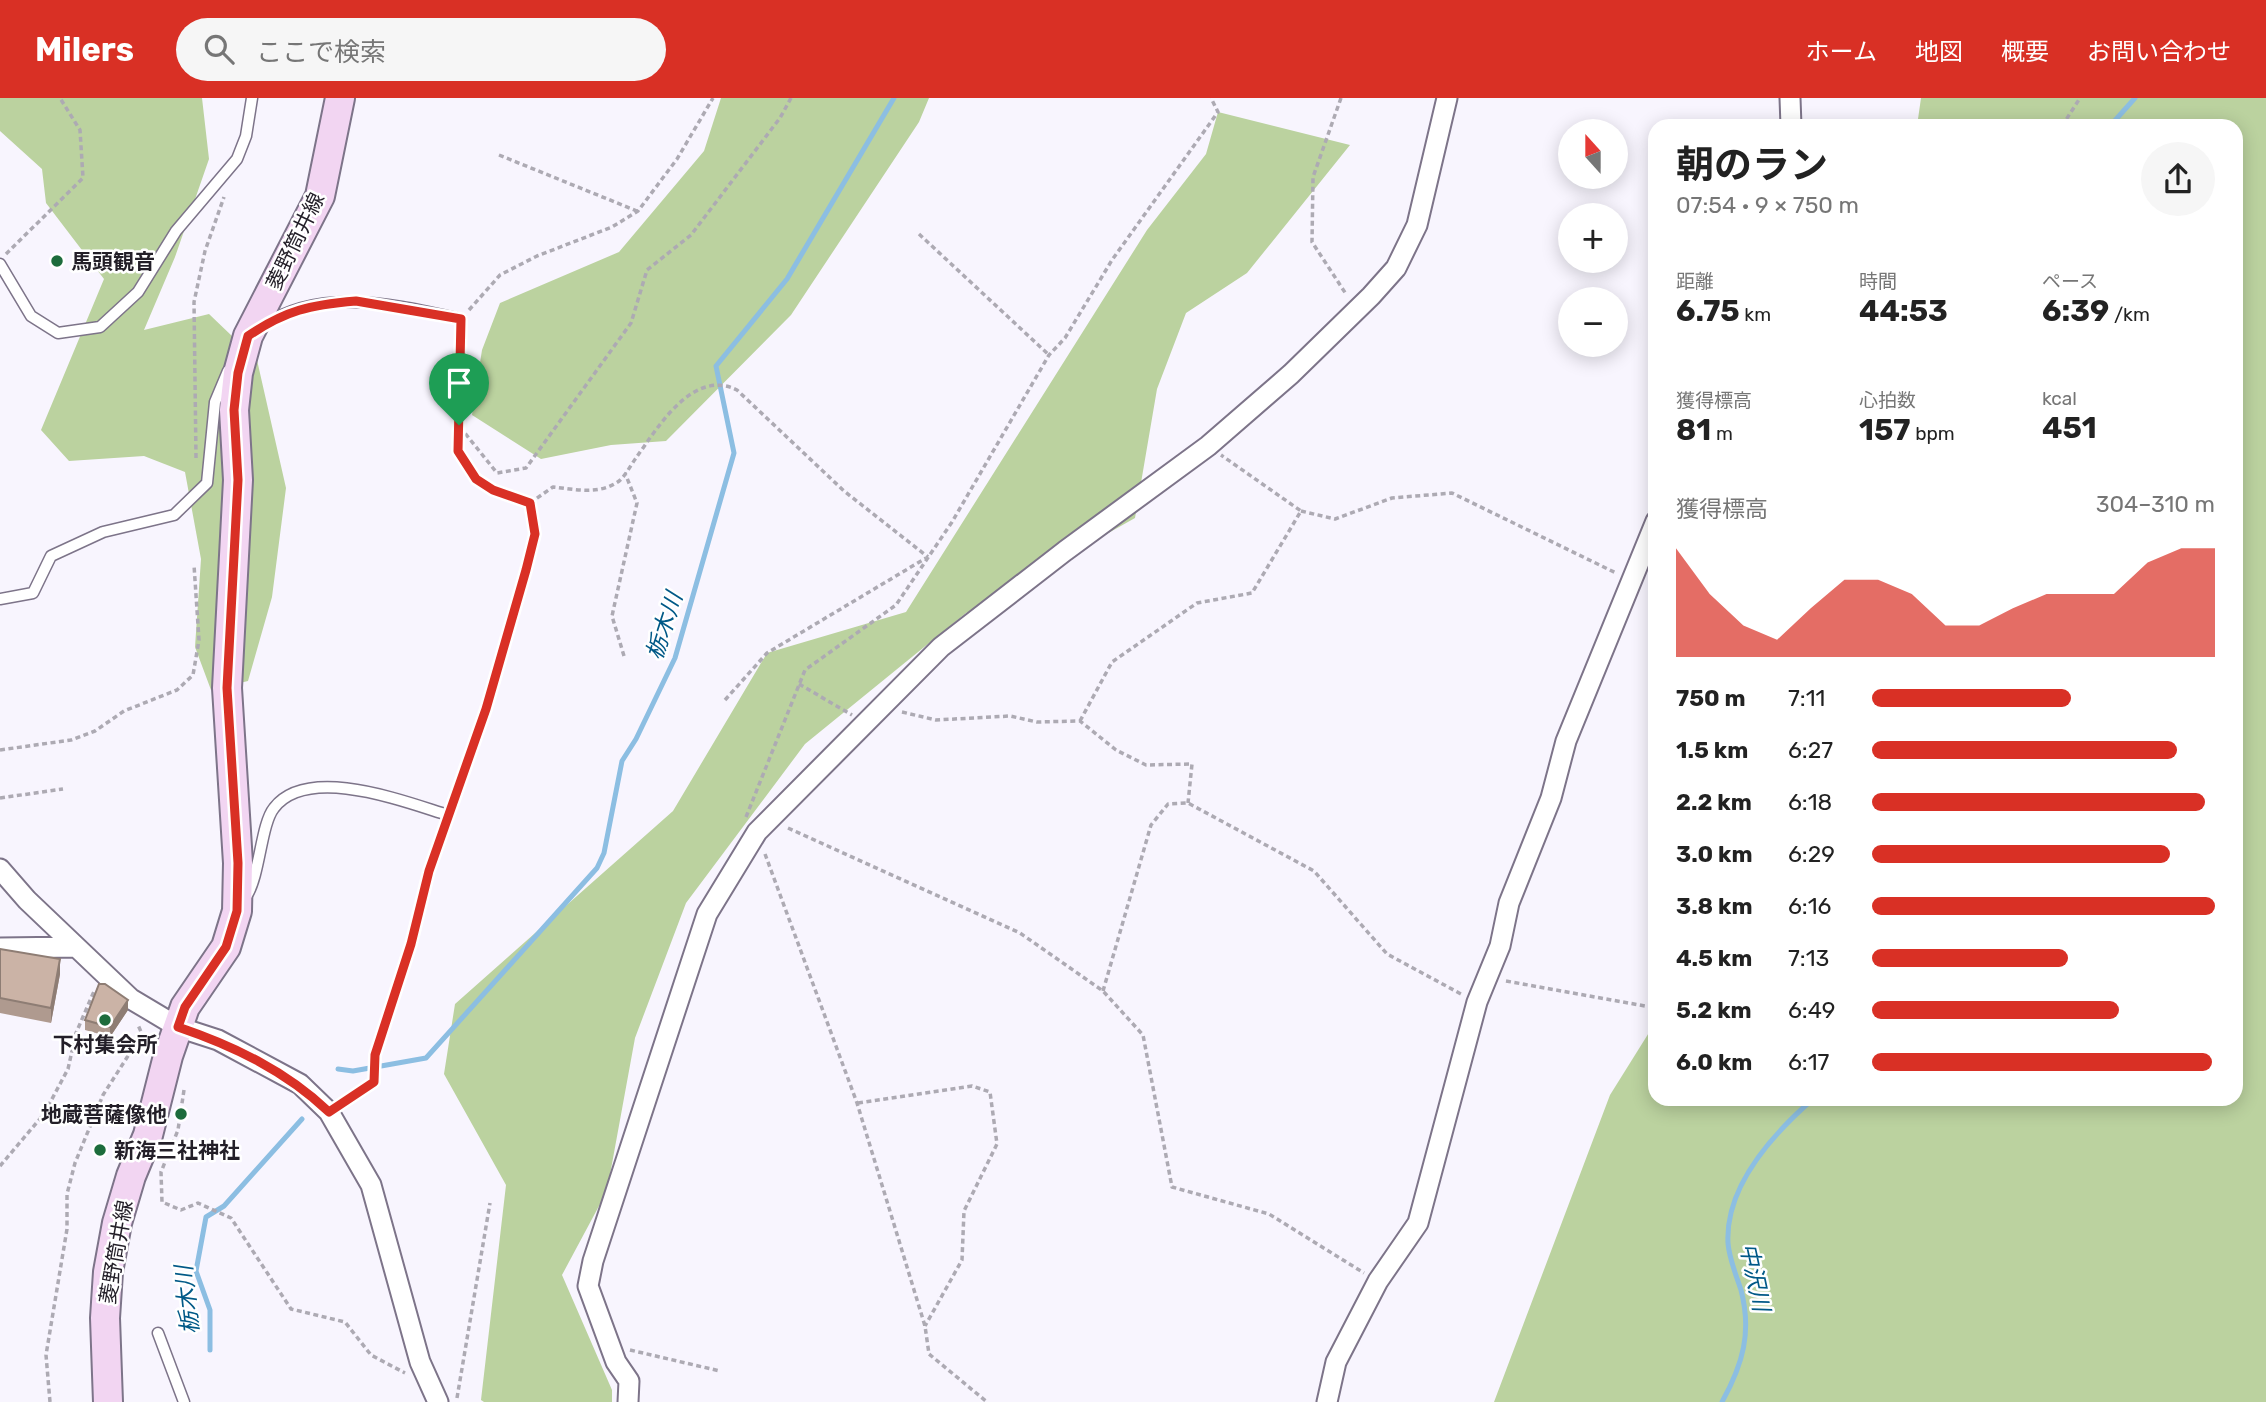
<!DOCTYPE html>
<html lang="ja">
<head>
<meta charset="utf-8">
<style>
	body { margin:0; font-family:Rubik,"Noto Sans JP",sans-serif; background:#f6f6f6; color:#222; height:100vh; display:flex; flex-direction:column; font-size:26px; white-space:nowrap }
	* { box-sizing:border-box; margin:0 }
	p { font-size:23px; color:#767676 }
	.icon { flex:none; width:38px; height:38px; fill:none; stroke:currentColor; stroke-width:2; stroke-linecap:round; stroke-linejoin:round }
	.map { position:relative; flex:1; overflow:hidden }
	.sheet { position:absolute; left:1648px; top:21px; width:595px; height:987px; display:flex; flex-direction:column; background:#fff; border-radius:21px; box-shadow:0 4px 18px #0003 }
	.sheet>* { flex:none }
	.needle { width:46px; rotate:339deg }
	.fabs { position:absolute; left:1558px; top:21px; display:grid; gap:14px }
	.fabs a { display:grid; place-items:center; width:70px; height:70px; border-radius:50%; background:#fff; box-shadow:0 4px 18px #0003; font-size:35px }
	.pin { position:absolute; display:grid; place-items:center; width:60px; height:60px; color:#fff; margin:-72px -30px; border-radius:50% 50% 50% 0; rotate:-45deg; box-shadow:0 0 7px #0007 }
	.pin .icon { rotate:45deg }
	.round { display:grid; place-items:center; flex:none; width:74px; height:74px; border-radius:37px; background:#f6f6f6 }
	.summary { display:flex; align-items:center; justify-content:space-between; height:119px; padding:0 28px }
	h1 { font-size:38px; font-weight:700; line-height:52px }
	.figures { display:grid; grid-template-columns:repeat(3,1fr); gap:10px; height:119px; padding:7px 28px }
	.figures div { display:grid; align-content:center }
	.figures b { font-size:30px; font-weight:700 }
	.figures small { font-size:19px; font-weight:400 }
	.figures p { font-size:19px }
	.chart { height:196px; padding:14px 28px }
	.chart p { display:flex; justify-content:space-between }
	.chart svg { width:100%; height:126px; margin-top:7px; fill:#d93025; opacity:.7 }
	ul { padding:0 28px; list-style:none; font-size:23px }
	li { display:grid; grid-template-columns:112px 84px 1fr; align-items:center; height:52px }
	li i { height:18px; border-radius:9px; background:#d93025 }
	header { display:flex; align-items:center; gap:42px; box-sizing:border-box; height:98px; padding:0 35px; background:#d93025; color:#fff }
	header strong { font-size:33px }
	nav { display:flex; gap:38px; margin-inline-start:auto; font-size:24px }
	.search { width:490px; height:63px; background:#f6f6f6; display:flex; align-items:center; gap:18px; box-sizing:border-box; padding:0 24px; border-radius:38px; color:#767676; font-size:26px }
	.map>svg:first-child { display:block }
	.forest { fill:#bbd29f }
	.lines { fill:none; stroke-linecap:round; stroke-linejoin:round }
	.stream { stroke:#8cbee2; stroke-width:5 }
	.service-casing { stroke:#7d7489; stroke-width:13 }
	.minor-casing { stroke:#7d7489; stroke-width:23 }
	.secondary-casing { stroke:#7d7489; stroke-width:32 }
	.path { stroke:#adaab3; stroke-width:3.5; stroke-dasharray:5 3.5; stroke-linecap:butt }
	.service { stroke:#fff; stroke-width:10 }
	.minor { stroke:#fff; stroke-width:19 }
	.secondary { stroke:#f2d5f2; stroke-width:28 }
	.wall { fill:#af9a8f }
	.shaded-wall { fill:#8e7d74 }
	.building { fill:#cbb3a6; stroke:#8e7d74; stroke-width:2 }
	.route-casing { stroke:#fff; stroke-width:14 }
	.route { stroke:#d93025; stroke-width:9 }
	.poi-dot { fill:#1d6c3c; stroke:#fff; stroke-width:2.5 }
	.labels { text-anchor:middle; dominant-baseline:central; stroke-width:5; stroke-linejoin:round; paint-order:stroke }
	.street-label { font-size:21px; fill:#231f28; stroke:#fff }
	.poi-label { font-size:21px; font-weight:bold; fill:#231f28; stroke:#fff; text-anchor:start }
	.water-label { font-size:23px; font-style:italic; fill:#005987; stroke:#fff }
</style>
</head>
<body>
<header>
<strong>Milers</strong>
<div class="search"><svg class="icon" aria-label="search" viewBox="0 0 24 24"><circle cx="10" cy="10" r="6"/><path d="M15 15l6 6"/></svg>ここで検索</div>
<nav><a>ホーム</a><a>地図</a><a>概要</a><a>お問い合わせ</a></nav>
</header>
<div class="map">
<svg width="2266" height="1304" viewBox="0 0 2266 1304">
	<rect width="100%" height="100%" fill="#f8f5fe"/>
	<path class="forest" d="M0,0h202l7,61 -34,98 -31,73 65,-16 48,46 29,128 -14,109 -24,84 -37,9 -16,-43 6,-88 -16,-87 -41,-16 -75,5 -28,-31 63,-151 -58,-76 -4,-34 -42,-38z
		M721,0h208l-10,24 -128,193 -125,126 -55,4 -70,14 -69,-44 10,-65 18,-47 119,-51 85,-101z
		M1921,0h345v1304h-772l116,-307 45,-72 1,76h580v-973h-319z
		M1218,14l132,33 -103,128 -61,40 -29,76 -22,129 -169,95 -161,131 -119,159 -51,135 -28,153 -45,84 50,115v12h-128l-3,-2 25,-215 -62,-111 11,-70 218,-193 94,-158 139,-41 241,-382 59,-76z"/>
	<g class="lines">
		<path class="stream" d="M2110,28l25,-28
			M338,971l15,2 73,-13 171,-190 7,-15 18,-92 14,-22 39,-81 59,-205 -18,-87 71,-87 107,-181
			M210,1252v-40l-14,-39 10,-54 18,-11 78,-87
			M1722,1304c21,-38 30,-70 19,-112 -5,-15 -12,-32 -13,-47 -3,-57 46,-110 85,-144"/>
		<defs>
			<path id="service" d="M0,166l31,52 27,17 42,-6 38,-35 38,-61 61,-72 9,-23 6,-38
				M262,228c60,-40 133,-21 199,-7
				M0,501l33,-6 18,-37 52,-24 71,-17 33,-32 8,-81 13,-31
				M247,797c13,-21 14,-71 27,-87 34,-44 131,-6 174,7
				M158,1235l26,69"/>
			<path id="minor" d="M1790,0l1,28
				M0,771l27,31 104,99 47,28 40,13 82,44 29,28 42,73 49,177 18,40
				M0,850l76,-1
				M628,1304l1,-21 -13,-19 -28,-76 5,-25 114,-347 50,-82 184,-185 124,-96 143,-105 83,-72 80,-78 25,-28 21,-43 30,-127
				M1327,1304l9,-40 42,-81 40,-58 59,-221 23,-56 9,-43 42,-105 15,-57 90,-220"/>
			<path id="secondary" d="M108,1304l-3,-84 3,-46 9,-49 14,-47 17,-41 20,-79 17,-49 41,-60 11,-36 1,-48 -11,-175 11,-208 -4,-70 4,-37 10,-37 72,-140 20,-98"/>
		</defs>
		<use href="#service" class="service-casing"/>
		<use href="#minor" class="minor-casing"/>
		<use href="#secondary" class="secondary-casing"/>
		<path class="path" d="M1341,0l-28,79 -1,65 34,52
			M2062,28l18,-28
			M499,57l138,56
			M919,136l130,121
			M6,156l77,-76 -3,-48 -20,-32
			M469,212l31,-35 37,-19 75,-29 26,-16 39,-52 36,-61
			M461,235l-3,118 18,28 17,11 37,13
			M460,329l37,46 29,-5 105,-145 16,-53 44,-35 89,-117 11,-20
			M196,360l-2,-156 11,-51 19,-54
			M530,405l23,-16c21,2 43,8 63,-4 8,-4 14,-17 20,-25 22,-31 57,-90 101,-68l107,101 84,66
			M1301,413l34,8 57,-21 60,-5 164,80
			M624,558l-12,-40 25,-113 -12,-30
			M799,586l53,31
			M725,602l42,-47 159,-95
			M902,614l34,8 74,-4 27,6 43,-1 36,29 30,15 46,-1 -4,39
			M1080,623l32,-59 85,-59 55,-10 49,-82 -80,-56
			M0,652l71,-10 24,-9 29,-20 53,-21 16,-15 6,-35 -5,-75
			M0,700l63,-9
			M452,705l34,-94 40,-139 9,-36 -5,-31
			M746,719l59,-147 91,-65 56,-83 97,-167 16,-17 47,-78 106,-148 -7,-14
			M788,730l232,105 83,58 40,44 29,152 97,27 95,59
			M765,756l92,249 68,223 4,28 58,48
			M1506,883l150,27
			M1103,893l48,-166 17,-21 20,-1 126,68 73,83 74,40
			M184,992l-6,40 -17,42 1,30 19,8 17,-7 33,15 60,91 54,13 26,33 34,18
			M342,1005l32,-21 1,-27 69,-228
			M858,1005l114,-17 18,6 7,52 -33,67 -2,49 -37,66
			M0,1068l44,-52 24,-45 8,-36 19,-44
			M630,1252l90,21
			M457,1300l33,-195
			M50,1304l-4,-47 21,-126v-35l8,-31 28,-68 39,-61 -4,-9"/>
		<use href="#service" class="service"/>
		<use href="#minor" class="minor"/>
		<use href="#secondary" class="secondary"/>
	</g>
	<path class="wall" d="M0,851l60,25 -9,49 -51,-10z
		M128,912l-18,27 -25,-7v-10z"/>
	<path class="shaded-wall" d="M60,861v15l-9,49v-15z
		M128,902v10l-18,27v-10z"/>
	<path class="building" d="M0,851l60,10 -9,49 -51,-10z
		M99,886h6l23,16 -18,27 -25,-7z"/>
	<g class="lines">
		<defs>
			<path id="route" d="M356,203l105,18 -3,132 18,28 17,11 37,13 5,31 -9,36 -40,139 -57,162 -18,73 -36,111 -1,27 -45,30c-43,-41 -95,-66 -151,-85l7,-20 41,-60 11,-36 1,-48 -11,-175 11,-208 -4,-70 4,-37 10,-37c38,-26 62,-31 108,-35z"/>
		</defs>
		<use href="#route" class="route-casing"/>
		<use href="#route" class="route"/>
	</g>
	<g class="poi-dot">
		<circle cx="57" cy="163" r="7"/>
		<circle cx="105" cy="922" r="7"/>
		<circle cx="181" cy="1016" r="7"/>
		<circle cx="100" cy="1052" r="7"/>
	</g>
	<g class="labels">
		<g class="street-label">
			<text transform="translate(295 143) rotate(-64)">菱野筒井線</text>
			<text transform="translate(116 1154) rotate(-80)">菱野筒井線</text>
		</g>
		<g class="poi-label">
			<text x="71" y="163">馬頭観音</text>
			<text x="105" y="946" text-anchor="middle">下村集会所</text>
			<text x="167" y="1016" text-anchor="end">地蔵菩薩像他</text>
			<text x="114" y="1052">新海三社神社</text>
		</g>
		<g class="water-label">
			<text transform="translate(664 528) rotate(-72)">栃木川</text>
			<text transform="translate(1755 1179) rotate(78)">中沢川</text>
			<text transform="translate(187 1202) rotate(-96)">栃木川</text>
		</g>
	</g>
</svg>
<div class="fabs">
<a><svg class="needle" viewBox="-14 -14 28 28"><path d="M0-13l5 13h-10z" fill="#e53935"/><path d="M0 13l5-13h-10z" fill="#767676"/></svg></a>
<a>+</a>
<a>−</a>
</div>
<div class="pin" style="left:459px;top:327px;background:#1e9e55"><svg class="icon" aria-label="arrive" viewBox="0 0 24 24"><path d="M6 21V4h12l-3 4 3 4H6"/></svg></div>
<section class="sheet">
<div class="summary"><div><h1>朝のラン</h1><p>07:54 · 9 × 750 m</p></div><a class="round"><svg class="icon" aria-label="share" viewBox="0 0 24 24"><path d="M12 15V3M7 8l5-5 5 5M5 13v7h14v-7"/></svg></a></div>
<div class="figures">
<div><p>距離</p><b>6.75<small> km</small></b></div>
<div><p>時間</p><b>44:53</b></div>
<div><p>ペース</p><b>6:39<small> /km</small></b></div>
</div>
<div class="figures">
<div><p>獲得標高</p><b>81<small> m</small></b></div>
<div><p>心拍数</p><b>157<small> bpm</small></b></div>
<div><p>kcal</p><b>451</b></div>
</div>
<div class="chart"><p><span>獲得標高</span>304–310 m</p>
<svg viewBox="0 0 160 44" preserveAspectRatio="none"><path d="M0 44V6L10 22L20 33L30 38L40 27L50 17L60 17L70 22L80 33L90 33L100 27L110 22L120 22L130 22L140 11L150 6L160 6V44z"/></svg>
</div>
<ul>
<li><b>750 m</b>7:11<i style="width:58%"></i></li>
<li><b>1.5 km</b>6:27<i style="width:89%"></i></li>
<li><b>2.2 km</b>6:18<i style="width:97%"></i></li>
<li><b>3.0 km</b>6:29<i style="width:87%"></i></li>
<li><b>3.8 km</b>6:16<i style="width:100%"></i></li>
<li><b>4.5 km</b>7:13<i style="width:57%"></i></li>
<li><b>5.2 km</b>6:49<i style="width:72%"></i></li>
<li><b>6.0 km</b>6:17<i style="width:99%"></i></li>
</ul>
</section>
</div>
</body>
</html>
